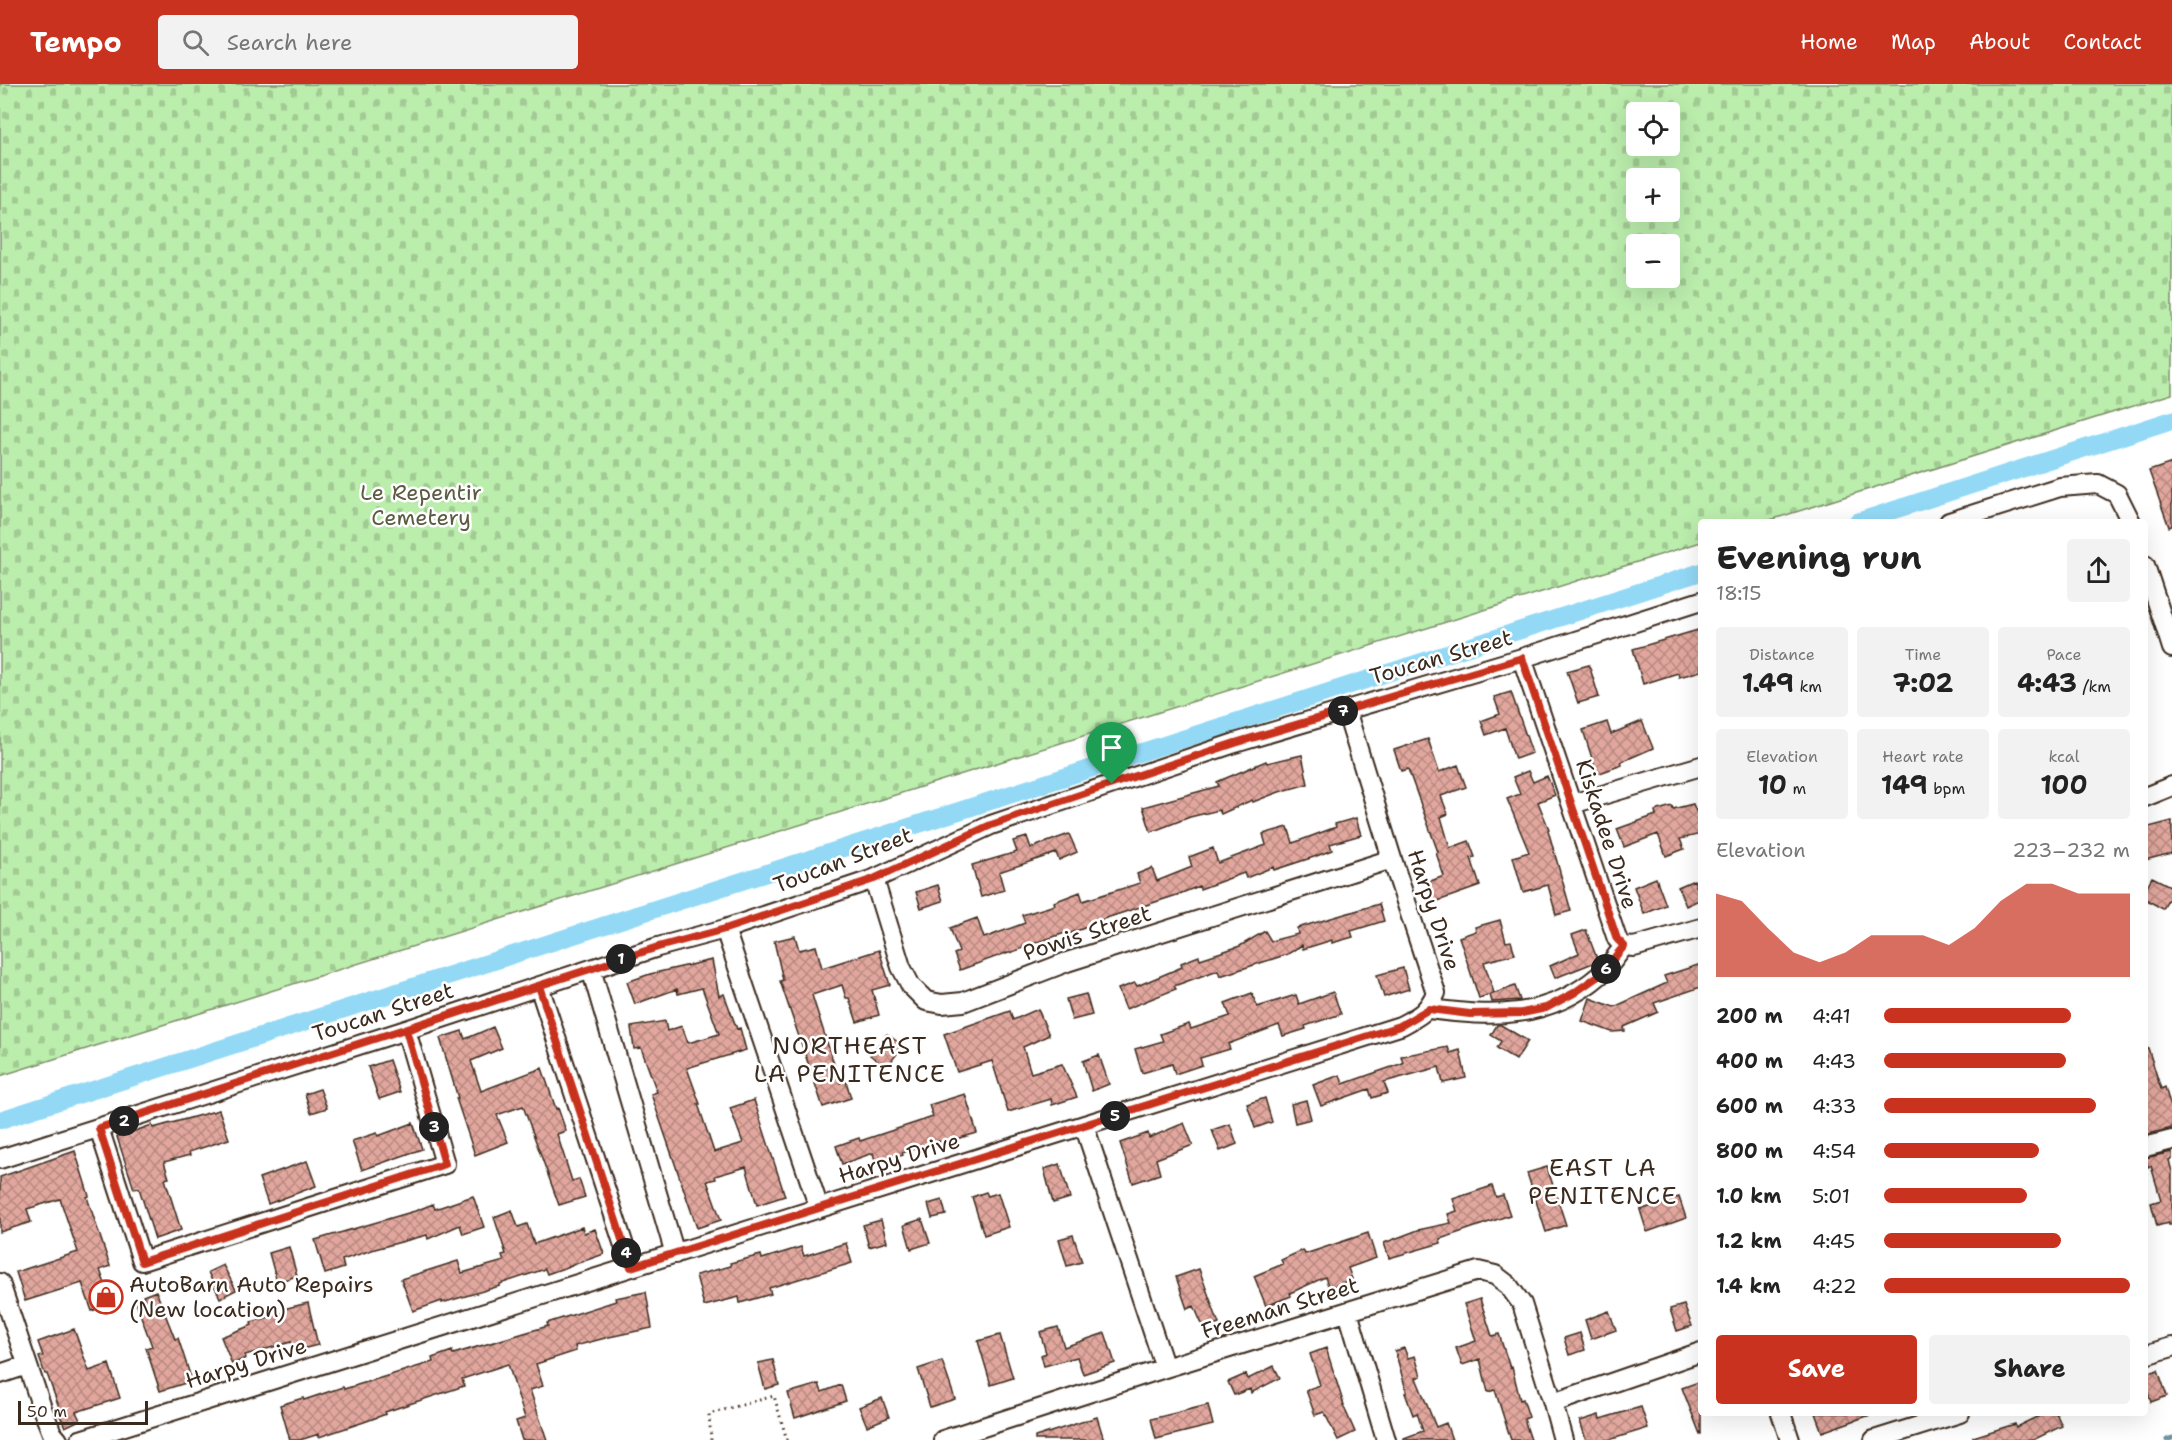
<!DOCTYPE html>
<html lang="en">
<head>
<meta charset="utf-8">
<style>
	body { margin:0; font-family:"Shantell Sans",sans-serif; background:#f2f2f2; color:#222; height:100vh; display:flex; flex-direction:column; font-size:22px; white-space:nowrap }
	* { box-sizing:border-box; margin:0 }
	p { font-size:20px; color:#767676 }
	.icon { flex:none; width:33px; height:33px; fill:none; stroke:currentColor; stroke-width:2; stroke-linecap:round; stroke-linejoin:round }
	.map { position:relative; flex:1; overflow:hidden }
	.side { position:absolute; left:1698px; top:435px; width:450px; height:897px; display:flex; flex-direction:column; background:#fff; border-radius:6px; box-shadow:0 6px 24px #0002 }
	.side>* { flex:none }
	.buttons { position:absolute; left:1626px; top:18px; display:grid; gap:12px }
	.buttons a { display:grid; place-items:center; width:54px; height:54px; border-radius:6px; background:#fff; box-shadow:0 6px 24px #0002; font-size:30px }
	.scale { position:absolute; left:18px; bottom:15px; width:130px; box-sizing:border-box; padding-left:6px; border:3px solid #3b2a1e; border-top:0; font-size:16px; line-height:21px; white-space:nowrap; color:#3b2a1e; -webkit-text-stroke:4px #fff; paint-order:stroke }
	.pin { position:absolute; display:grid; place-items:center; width:51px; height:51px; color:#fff; margin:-62px -26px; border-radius:50% 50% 50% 0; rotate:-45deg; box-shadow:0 0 6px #0007 }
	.pin .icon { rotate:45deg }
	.km { position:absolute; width:30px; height:30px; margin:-15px; border-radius:50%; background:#222; color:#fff; font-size:16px; line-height:30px; text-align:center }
	.round { display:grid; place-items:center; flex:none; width:63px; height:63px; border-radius:6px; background:#f2f2f2 }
	.head { display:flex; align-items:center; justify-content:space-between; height:102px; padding:0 18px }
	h1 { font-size:33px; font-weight:700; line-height:45px }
	.metrics { display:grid; grid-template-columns:repeat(3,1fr); gap:9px; height:102px; padding:6px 18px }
	.metrics div { display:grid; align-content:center; border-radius:6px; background:#f2f2f2; text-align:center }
	.metrics b { font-size:26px; font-weight:700 }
	.metrics small { font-size:16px; font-weight:400 }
	.metrics p { font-size:16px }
	.chart { height:168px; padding:12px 18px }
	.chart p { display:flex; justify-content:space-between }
	.chart svg { width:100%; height:108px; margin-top:6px; fill:#c8321e; opacity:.7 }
	.action { display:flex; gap:12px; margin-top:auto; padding:12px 18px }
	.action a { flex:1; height:69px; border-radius:6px; background:#c8321e; color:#fff; font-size:24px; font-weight:700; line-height:69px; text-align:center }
	.action a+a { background:#f2f2f2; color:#222 }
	ul { padding:0 18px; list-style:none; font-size:20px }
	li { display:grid; grid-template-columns:96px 72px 1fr; align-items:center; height:45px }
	li i { height:15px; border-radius:8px; background:#c8321e }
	header { display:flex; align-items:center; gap:36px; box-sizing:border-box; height:84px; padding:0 30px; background:#c8321e; color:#fff }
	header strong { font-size:28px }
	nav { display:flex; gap:33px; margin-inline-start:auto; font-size:21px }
	.search { width:420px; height:54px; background:#f2f2f2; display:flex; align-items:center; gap:15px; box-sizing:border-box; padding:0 21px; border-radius:6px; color:#767676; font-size:22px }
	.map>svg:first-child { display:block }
	.cemetery { fill:url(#cemetery-stones); stroke:#7b8c66; stroke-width:1.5; fill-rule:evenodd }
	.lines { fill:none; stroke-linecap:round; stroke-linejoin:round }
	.stream { stroke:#70939f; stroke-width:5 }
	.canal { stroke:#93d9f5; stroke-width:18 }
	.building { fill:url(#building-cross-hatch); stroke:#3b2a1e; stroke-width:1.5 }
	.minor-casing { stroke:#3b2a1e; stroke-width:22 }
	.path { stroke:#3b2a1e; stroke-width:3; stroke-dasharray:1.5 4.5; stroke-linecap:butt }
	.minor { stroke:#fff; stroke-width:18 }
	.route-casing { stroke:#fff; stroke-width:12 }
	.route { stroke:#c8321e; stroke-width:8 }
	.labels { text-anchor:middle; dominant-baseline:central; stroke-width:5; stroke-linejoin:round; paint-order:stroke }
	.park-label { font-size:22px; fill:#5b5b42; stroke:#fff }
	.street-label { font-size:22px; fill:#3b2a1e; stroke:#fff }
	.poi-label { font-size:22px; fill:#3b2a1e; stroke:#fff; text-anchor:start }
	.neighbourhood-label { font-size:24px; letter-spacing:1.5px; fill:#3b2a1e; stroke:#fff }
</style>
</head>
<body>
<header>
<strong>Tempo</strong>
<div class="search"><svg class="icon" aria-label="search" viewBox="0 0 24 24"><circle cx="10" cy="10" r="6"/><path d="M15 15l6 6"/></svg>Search here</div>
<nav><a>Home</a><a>Map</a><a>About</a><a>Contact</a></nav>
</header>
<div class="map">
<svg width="2172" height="1356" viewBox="0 0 2172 1356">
	<defs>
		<pattern id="cemetery-stones" width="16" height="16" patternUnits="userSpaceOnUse" patternTransform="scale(1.5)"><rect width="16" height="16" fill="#bbedad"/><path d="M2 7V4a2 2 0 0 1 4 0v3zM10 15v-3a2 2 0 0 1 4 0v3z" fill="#a2cb94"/></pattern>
		<pattern id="building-cross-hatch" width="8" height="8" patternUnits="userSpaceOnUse" patternTransform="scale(1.5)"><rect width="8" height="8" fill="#e1a79e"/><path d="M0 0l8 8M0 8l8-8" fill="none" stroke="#b88880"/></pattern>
	</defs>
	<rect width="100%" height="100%" fill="#fff"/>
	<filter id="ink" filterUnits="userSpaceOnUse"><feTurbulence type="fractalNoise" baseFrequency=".0167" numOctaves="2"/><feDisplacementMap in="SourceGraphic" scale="12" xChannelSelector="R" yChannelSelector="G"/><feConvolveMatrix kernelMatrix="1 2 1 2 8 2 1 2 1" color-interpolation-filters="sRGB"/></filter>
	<g filter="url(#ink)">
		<path class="cemetery" d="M0,0h2172v310l-408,128h-63v20l-1701,534zM1636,28h34v34h-34zM1636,94h34v34h-34zM1636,160h34v34h-34z"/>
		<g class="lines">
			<path class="stream" d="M2167,1356l5,-2"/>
			<path class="canal" d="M1857,438l315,-102
				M0,1036l1701,-548"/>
		</g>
		<path class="building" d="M2172,379v63l-3,1 -20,-56z
			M1698,546l3,11v30l-22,6 -1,-4 -35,11 -10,-35z
			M1589,581l10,32 -21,6 -11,-32z
			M1511,608l21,61 -17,6 -10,-31 -19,7 -5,-14 19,-7 -6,-17z
			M1642,637l11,27 -32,14 1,3 -25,9 -14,-44 24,-8 4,12z
			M1428,655l11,33 19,-7 8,22 -25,9 7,18 -7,3 9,31 19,-7 6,16 -4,1 9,28 -45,16 -7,-20 16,-6 -8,-23 2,-1 -30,-83 -7,2 -7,-21z
			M1302,671l6,29 -29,8 -26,10 -1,-2 -31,14 -2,-4 -29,7 -39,15 -8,-25 76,-21 -2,-4 49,-21 1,2z
			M1528,687l5,11 14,-6 8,19 -17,7 11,27 -1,1 23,81 -15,4 -8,-30 -25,7 -10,-35 16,-5 -22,-53 13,-5 -7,-17z
			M1693,720l3,7 5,-2v25l-21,5 4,10 -18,7 -8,-22 -34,13 -7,-18 39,-14 -1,-4 17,-5 1,3z
			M1356,734l5,17 -31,9 2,6 -18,7 -40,13 -1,-3 -27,11 -2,-5 -44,16 -1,-3 -22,9 -86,28 1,2 -26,10 -1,-2 -42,14 1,1 -18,6v-1l-46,17 -6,-16 5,-2 -9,-24 27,-10 7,20 41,-15 -3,-8 33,-10 -1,-3 26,-10 3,9 57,-18 -3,-9 15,-6 5,13 35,-14 -3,-10 24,-9 5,15 48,-18 -3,-11 25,-7 5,16 43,-16 -1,-3z
			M2172,737v32l-27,7v-32z
			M1069,750l8,18 -18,8 -3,-7 -57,19 5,18 -23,7 -9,-32 45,-13 -4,-11 14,-4 4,11z
			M2152,793l20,10v6l-9,16 -18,-10v-9z
			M1656,794l10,27 -22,9 -10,-27z
			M1694,796l7,19 -15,7 -8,-19z
			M938,801l5,16 -22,7 -5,-16z
			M1379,820l5,17 -33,10 2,6 -21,6v-3l-29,9 -1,-4 -14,9 -68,22 -2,-6 -44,16 2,3 -50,20 -8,-20 17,-6 2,3 45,-19 -1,-4 18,-7 1,3 40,-13 25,-15 6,10 27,-7 -1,-6z
			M1500,836l6,22 5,-1 4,13 -31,8 10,31 -15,5 -20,-61 17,-6 -1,-4z
			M1586,846l12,31 -43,17 -5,-12 29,-13 -7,-18z
			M795,852l4,14 17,-4 6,22 57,-18 11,35 -18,5 7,25 -22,7 -8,-24h-3l-4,-13 -30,10 28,88 6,-2 5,17 -28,9 -43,-126 3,-1 -9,-39z
			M712,876l7,36 5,-2 13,35 3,-1 6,22 -59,18 13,36h-2l16,48 29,-9 -13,-35 24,-8 31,96 -28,9 -11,-38 -31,9 1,3 -9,2 14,39 -24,8 -46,-134 6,-2 -16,-44 -7,1 -3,-22 34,-6 2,10 15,-5 6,17 31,-9 -17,-46 -24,6 -1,-5 -42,15 -8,-22 23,-8z
			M1701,880v23l-47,16 4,9 -34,15 1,4 -13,1 -30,-11 8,-23 24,9 53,-24 -3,-7z
			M1403,884l6,21 -25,8 -7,-22z
			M1515,902l5,14 -28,2 -2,-7z
			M1333,908l8,22 -36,12 1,3 -23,7 -4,-11 -51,19 2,5 -30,9 2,7 -27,9 -3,-10 -30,9 -7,-24 28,-8 -3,-7 29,-10 2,5 39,-13 -5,-13 27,-10 5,14 39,-12 3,9z
			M1086,910l6,21 -20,5 -6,-21z
			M1038,925l11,26 -26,12 8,26 31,-9 15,33 -25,8 -1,-6 -43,13 -16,-51 -35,11 -13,-38 66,-23 3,9z
			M1497,941h4l27,16 -12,19 -19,-12 4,-7 -10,-6z
			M493,943l9,21 -31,13 10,30 61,-23 14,41 2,-1 8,23 -9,3 15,47 7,-2 6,18 -26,8 -36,-99 -26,9 11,27 -33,13 -19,-57h2l-18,-60 22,-7 3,8z
			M887,950l16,12 -17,22 -16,-13z
			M1448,963l2,6 10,-3 6,28 -23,5 -4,-16 -55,15 4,11 -16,5 -3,-9 -48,17 -8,-21 27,-10 3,9 60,-21 -2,-7z
			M2145,964h3l13,41 4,-2 7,24v17l-27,7z
			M1099,971l10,29 -17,7 -9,-30z
			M389,976l11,32 -21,7 -11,-32z
			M320,1005l7,19 -16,5 -6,-19z
			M965,1010l12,39 -37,11 -1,-3 -37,12 1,2 -27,9 -3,-11 -31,11 -6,-18 23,-8 1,3 73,-24 -4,-12z
			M1265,1014l7,24 -17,6 -8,-24z
			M1306,1016l5,19 -16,4 -4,-19z
			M219,1026l10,29 -40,13 1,3 -26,7 5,16 -4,1 16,51 -26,9 -16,-51 -5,1 -17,-52 35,-12 1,3z
			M413,1039l9,26 -60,21 -10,-29 25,-8 1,3z
			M1184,1039l9,22 -37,14 4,15 -27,9 -13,-40 28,-10 1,5z
			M1230,1040l7,20 -17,7 -8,-21z
			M75,1067l14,45 -2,1 23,69 -10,4 12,33 -20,8 -10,-28 -57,18 -9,-29 62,-20 -18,-53 -33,10 4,13 -31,10v-55z
			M2172,1068v7l-3,1 3,12v53h-4v-2l-11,3 -6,-23 10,-3 -10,-34 -3,1 -3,-9z
			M307,1077l9,25 -48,18 -9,-26z
			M1060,1080l10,34 -17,5 -9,-34z
			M1547,1083l19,58 -20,7 -19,-59z
			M1492,1102l4,11 7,-2 7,20 -70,24 1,4 -52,15 -5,-15 34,-13 33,-7 -3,-9 9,-3 -4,-12z
			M986,1108l2,4 10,-3 11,34 -25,8 -12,-38z
			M473,1112l11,31 -21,7 -3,-9 -32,14 -1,-4 -52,14 -33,11 2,8 -19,6 -10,-34 100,-29 18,-7 2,5z
			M1679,1113l7,21 -39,14 -7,-22z
			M942,1116l4,15 -14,3 -4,-14z
			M512,1126l6,17 9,-3 7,20 48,-17 2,6 11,-4 9,25 -57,20 -2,-5 -45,15v2l-58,17v-2l-29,10 -12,-32 57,-18 4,12 42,-12 -2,-6 4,-1 -12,-37z
			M922,1135l8,24 -19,6 -7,-24z
			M881,1136l6,22 -18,5 -6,-22z
			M1368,1149l8,25 -28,10 4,11 -23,9 -4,-11 -35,16 1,3 -25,10 -12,-30 29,-12 -2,-4 22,-10 2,4z
			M1073,1151l9,27 -15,4 -8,-27z
			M846,1159l6,20 -83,25 2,6 -31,9 -1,-6 -35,9 -8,-31 35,-9 -1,-3 31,-8 1,4 39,-12 3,9z
			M289,1163l8,29 -20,6 -8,-29z
			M223,1181l13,25 -16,8 -12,-26z
			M1199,1185l20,55 -15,5 -10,-23 -7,3 -11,-32z
			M156,1207l19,48 3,-1 14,43 -32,10 -14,-43 6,-2 -16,-43 8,-3 -1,-4z
			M646,1208l6,36 -43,9 -34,9 1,5 -40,13 7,22 -13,4 17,50h-25l-6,-19 9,-3 -17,-54 -46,15 2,7 -79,26 1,2 -22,8 -45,15v-3l-19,6h-10l-10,-35 23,-7 1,2 39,-13 1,2 89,-27 -1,-4 20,-7 1,3 95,-28 -1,-3 69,-22 -1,-3z
			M1480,1215l12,37 7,-2 11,34 2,-1 8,33 3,-1 6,18 -5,2 7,21h-20l-16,-50 -7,2 -8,-33 -18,6 -6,-17 20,-7 -12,-37z
			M308,1219l10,42 -24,6 -3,-9 -46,13 1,3 -14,6 -11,-27 31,-12 -1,-3 33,-9 -1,-4z
			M1684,1221l8,21 -15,5 -7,-22z
			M1609,1227l7,19 -25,9 -6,-19z
			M1058,1243l6,20 41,-14 10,30 -32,11 -6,-17 -33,9 -3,-11 5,-2 -6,-21z
			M74,1245l15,42 20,-7 11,34 -44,14 4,8 -15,7 -7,-16 2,-1 -13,-36h-2l-6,-17 4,-1 -5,-14z
			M1580,1249l5,17 -16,5 -5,-17z
			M1000,1251l13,43 -22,7 -13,-44z
			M1326,1264l18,57h-1l12,27 -17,8 -14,-28 -9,3 -9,-25 14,-5 -10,-31z
			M1404,1264l4,10 7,-2 6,20 -5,2 20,49 10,-4 6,17h-48v-2l19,-7 -6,-18 -4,2 -8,-22h2l-12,-42z
			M773,1276l6,25 -14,4 -7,-26z
			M942,1277l13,38 -25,8 -12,-38z
			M1274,1282l6,12 -29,15 -1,-4 -16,6 -6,-13 18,-8 2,5z
			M2158,1286l9,26 -16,6 -6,-17v-11z
			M1701,1297v53h-1l-18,-46z
			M819,1300l3,8 19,-7 5,16 -51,17 -7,-25z
			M882,1314l7,19 -22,9 -8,-19z
			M1208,1321l5,20 -57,14 -5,-20z
			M1641,1323l7,21 -39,12h-23l-6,-19 19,-6 1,4z
			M1815,1329h54l1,2 -48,17z
			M2045,1329h11l6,13 -29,14h-60v-3l42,-13 1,3z
			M1097,1333l7,23h-69v-3z"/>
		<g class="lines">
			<defs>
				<path id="minor" d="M1949,438l111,-35 38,-3 19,10 14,28
					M2145,481l21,64 6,-1
					M2166,545l6,19
					M1522,574l95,281 7,7 10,1 67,-19
					M2145,713l27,-11
					M1572,720l129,-38
					M874,795l27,88 10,19 15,15 16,3 21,-2 104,-40 325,-103
					M725,845l94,279
					M591,885l84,285
					M539,902l92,281
					M1429,925c64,8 119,11 171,-34 9,-8 17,-20 24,-29
					M1084,1041l81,243
					M99,1044l43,133 303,-97 -39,-134
					M2145,1063l27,-7
					M0,1075l406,-129 252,-83 67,-18 149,-50 117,-54 244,-82 287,-85 179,-57
					M0,1199l43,128 9,22 6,7
					M1348,1228l38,128
					M2145,1271l27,-8
					M0,1290l27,-9
					M1781,1329l9,27
					M80,1356l1320,-414c19,-10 26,-12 36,-33l-44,-134 -46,-149
					M943,1356l222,-72 313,-97 17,4 13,10 14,19 31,99
					M1563,1356l-10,-37 148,-51
					M1874,1356l86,-27"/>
			</defs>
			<use href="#minor" class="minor-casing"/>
			<path class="path" d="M711,1356l-2,-26 65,-18 13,44"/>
			<use href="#minor" class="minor"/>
		</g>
	</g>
	<g class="lines" filter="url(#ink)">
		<defs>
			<path id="route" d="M1112,700l-121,41 -117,54 -149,50 -67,18 -559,181 43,134 303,-98 -39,-134 133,-44 92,281 769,-241 29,-17 41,5 52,-1 24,-5 28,-15 27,-19 23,-28 -7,-7 -95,-281 -287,85 -123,41"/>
		</defs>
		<use href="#route" class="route-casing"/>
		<use href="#route" class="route"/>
	</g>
	<defs>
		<symbol id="shop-ring" viewBox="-11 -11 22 22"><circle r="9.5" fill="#fff" stroke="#c8321e" stroke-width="1.5"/><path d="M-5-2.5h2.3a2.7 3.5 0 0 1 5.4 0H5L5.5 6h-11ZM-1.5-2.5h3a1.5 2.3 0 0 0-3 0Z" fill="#c8321e"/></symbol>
	</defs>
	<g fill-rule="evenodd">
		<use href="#shop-ring" x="87" y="1194" width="38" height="38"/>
	</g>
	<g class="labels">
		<g class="park-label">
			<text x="421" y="408">Le Repentir<tspan x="421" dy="25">Cemetery</tspan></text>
		</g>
		<g class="street-label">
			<text transform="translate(1441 573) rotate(-16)">Toucan Street</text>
			<text transform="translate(1607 750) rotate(72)">Kiskadee Drive</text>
			<text transform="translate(843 776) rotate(-21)">Toucan Street</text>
			<text transform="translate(1434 826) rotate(72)">Harpy Drive</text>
			<text transform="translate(1087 849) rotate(-18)">Powis Street</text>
			<text transform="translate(383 928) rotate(-18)">Toucan Street</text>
			<text transform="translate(899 1074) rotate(-17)">Harpy Drive</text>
			<text transform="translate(1280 1224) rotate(-17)">Freeman Street</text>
			<text transform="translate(246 1279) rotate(-17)">Harpy Drive</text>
		</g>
		<g class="poi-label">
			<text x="129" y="1200">AutoBarn Auto Repairs<tspan x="129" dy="25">(New location)</tspan></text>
		</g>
		<g class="neighbourhood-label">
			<text x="850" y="962">NORTHEAST<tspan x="850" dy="28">LA PENITENCE</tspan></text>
			<text x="1603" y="1084">EAST LA<tspan x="1603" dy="28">PENITENCE</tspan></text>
		</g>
	</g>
</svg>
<div class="buttons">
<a><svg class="icon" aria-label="locate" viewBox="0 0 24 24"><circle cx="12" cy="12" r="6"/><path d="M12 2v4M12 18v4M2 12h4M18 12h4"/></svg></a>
<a>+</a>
<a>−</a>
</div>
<div class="scale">50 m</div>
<div class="pin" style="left:1112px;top:700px;background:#1e9e55"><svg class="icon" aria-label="arrive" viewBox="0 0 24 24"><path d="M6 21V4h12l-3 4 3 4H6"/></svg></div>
<b class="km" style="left:621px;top:875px">1</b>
<b class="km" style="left:124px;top:1037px">2</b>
<b class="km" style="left:434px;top:1043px">3</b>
<b class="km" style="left:626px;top:1169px">4</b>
<b class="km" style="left:1115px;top:1032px">5</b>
<b class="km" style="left:1606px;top:885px">6</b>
<b class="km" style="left:1343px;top:627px">7</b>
<section class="side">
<div class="head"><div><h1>Evening run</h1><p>18:15</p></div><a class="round"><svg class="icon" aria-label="share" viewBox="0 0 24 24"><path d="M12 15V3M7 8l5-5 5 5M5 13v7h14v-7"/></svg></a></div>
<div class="metrics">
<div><p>Distance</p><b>1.49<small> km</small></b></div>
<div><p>Time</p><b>7:02</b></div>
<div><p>Pace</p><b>4:43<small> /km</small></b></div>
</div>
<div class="metrics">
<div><p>Elevation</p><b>10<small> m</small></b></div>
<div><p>Heart rate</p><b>149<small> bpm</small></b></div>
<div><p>kcal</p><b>100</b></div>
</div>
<div class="chart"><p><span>Elevation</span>223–232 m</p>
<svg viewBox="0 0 160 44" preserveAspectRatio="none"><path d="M0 44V10L10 13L20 24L30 34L40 38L50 34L60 27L70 27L80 27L90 31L100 24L110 13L120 6L130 6L140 10L150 10L160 10V44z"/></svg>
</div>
<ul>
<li><b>200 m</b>4:41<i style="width:76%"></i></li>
<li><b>400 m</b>4:43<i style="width:74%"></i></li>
<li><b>600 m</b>4:33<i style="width:86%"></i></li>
<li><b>800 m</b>4:54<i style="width:63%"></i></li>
<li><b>1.0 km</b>5:01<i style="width:58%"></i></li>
<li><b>1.2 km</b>4:45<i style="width:72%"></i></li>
<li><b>1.4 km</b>4:22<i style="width:100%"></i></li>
</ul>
<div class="action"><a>Save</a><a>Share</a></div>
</section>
</div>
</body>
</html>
